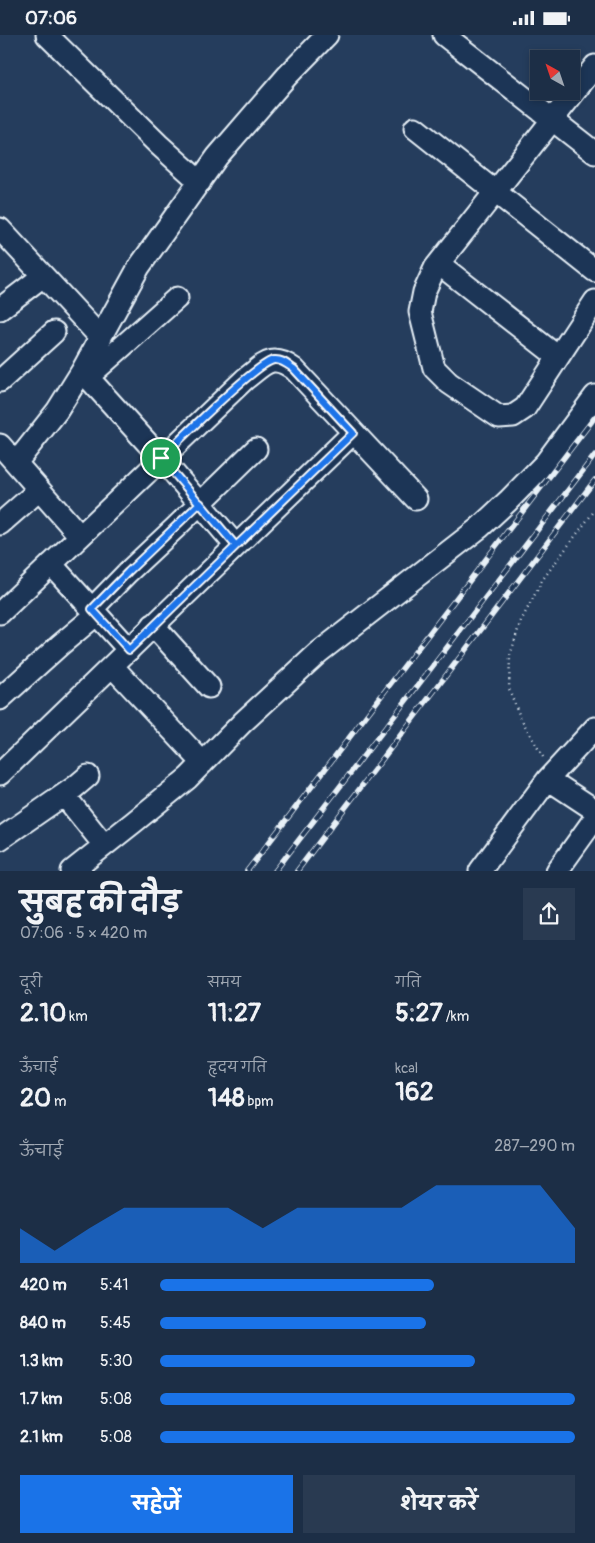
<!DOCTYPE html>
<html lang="hi">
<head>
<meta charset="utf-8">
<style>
	body { margin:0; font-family:Pangolin,"Playpen Sans Deva",sans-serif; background:#293a51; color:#f1f3f6; height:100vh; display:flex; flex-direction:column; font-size:19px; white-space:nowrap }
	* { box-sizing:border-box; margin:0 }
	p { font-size:16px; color:#a0a8b3 }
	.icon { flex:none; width:28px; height:28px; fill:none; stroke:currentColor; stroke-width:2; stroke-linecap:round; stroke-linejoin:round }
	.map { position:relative; height:836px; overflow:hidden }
	.panel { display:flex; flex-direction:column; background:#1c2e46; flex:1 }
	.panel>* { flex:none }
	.needle { width:32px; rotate:320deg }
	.buttons { position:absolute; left:530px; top:15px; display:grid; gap:10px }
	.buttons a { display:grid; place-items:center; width:50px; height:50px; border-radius:0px; background:#1c2e46; box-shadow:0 2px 8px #0003,0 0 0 1px #3a4a5f; font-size:25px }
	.pin { position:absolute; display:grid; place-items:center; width:42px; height:42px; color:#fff; margin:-21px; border:2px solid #fff; border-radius:50%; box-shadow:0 1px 5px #0007 }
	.round { display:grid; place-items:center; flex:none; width:52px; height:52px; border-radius:0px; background:#293a51 }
	.headline { display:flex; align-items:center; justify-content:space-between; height:85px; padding:0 20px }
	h1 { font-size:28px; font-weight:700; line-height:38px }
	.stats { display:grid; grid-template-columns:repeat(3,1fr); gap:8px; height:85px; padding:5px 20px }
	.stats div { display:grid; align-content:center }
	.stats b { font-size:25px; font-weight:700 }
	.stats small { font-size:14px; font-weight:400 }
	.stats p { font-size:14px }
	.chart { height:140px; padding:10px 20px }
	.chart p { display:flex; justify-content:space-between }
	.chart svg { width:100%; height:90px; margin-top:5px; fill:#1a73e8; opacity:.7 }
	.button { display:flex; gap:10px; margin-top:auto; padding:10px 20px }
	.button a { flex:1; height:58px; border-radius:0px; background:#1a73e8; color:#fff; font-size:20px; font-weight:700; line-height:58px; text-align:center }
	.button a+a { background:#293a51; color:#f1f3f6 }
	ul { padding:0 20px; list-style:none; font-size:16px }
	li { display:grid; grid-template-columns:80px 60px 1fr; align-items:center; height:38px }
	li i { height:12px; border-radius:6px; background:#1a73e8 }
	.status { display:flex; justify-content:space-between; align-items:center; height:35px; padding:0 25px; background:#1c2e46; direction:ltr }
	.status svg { height:14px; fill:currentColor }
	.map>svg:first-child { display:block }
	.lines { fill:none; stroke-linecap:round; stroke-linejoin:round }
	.minor-casing { stroke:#e8f1f8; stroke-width:25 }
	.path { stroke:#e8f1f8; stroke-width:2.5; stroke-dasharray:1 4; stroke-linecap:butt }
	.minor { stroke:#1d3557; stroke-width:21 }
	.rail-casing { stroke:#e8f1f8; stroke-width:5.5 }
	.rail { stroke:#1d3557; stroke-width:4; stroke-dasharray:11; stroke-linecap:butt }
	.route-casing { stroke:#fff; stroke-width:10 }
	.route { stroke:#1a73e8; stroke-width:6 }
</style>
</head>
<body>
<div class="status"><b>07:06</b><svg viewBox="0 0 49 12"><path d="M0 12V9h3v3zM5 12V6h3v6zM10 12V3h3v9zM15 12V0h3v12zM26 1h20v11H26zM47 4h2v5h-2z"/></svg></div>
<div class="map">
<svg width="595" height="836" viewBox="0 0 595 836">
	<rect width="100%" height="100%" fill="#253d5d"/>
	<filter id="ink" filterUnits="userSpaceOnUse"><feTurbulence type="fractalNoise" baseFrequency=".02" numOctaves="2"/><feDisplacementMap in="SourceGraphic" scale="10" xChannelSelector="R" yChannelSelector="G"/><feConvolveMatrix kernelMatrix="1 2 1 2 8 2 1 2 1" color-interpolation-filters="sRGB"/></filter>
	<g filter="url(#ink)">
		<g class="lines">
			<defs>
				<path id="minor" d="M47,0l111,109 42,38
					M444,0l151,118
					M595,31l-160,202 -11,24 -4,20 14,56 15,15 50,34 14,-1 12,-8 70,-107
					M415,93l180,143
					M0,194l101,109
					M439,229l119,93
					M0,274l43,-33
					M82,336l79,87 75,88
					M88,342l89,-79
					M0,346l54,-49
					M0,410l80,91
					M16,428l41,-52 25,-40 57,-104 78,-110 70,-81 40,-41
					M0,489l39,-34
					M51,529l78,86
					M92,574l36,-37 47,-44 81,-79
					M0,578l245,-234c19,-14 26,-27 49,-10l122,130
					M153,590l56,62
					M112,631l91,97
					M0,664l60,-54 37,-31
					M0,739l353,-341
					M548,744l47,31
					M64,760l40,50
					M0,804l75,-52 13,-11
					M72,836l62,-49 54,-44 55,-56 75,-69 161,-125 29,-27 38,-39 49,-66
					M480,836l68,-92 47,-51
					M557,836l38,-53"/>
			</defs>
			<use href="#minor" class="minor-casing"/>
			<path class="path" d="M543,722l-23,-40 -11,-28 1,-33 10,-33 23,-44 52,-69"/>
			<use href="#minor" class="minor"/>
			<defs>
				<path id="rail" d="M247,836l348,-454
					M275,836l320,-416
					M297,836l298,-391"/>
			</defs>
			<use href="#rail" class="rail-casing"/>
			<use href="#rail" class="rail"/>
		</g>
	</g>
	<g class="lines" filter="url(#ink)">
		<defs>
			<path id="route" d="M161,423l75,88 -107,104 -37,-41 36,-37 72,-69 36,43 117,-113 -59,-64c-6,-4 -12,-10 -20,-9 -17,2 -96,82 -113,98"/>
		</defs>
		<use href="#route" class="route-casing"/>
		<use href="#route" class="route"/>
	</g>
</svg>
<div class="buttons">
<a><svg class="needle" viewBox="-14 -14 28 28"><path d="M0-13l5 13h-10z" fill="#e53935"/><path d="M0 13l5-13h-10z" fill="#a0a8b3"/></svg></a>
</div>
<div class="pin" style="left:161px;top:423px;background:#1e9e55"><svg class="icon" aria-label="arrive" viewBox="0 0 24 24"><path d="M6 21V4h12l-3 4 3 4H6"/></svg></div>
</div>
<section class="panel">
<div class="headline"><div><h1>सुबह की दौड़</h1><p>07:06 · 5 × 420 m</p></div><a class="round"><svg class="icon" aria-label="share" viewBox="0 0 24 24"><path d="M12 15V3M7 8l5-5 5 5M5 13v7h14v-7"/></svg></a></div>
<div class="stats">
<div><p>दूरी</p><b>2.10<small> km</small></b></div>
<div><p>समय</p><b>11:27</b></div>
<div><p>गति</p><b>5:27<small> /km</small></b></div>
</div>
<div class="stats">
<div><p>ऊँचाई</p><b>20<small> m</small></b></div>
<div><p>हृदय गति</p><b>148<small> bpm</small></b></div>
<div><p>kcal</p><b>162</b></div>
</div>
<div class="chart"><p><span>ऊँचाई</span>287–290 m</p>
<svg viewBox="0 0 160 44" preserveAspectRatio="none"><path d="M0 44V27L10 38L20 27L30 17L40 17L50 17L60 17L70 27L80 17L90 17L100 17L110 17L120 6L130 6L140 6L150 6L160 27V44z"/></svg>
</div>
<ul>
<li><b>420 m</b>5:41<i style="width:66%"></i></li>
<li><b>840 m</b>5:45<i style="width:64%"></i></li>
<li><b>1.3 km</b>5:30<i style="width:76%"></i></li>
<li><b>1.7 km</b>5:08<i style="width:100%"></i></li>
<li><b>2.1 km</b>5:08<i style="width:100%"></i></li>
</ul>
<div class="button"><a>सहेजें</a><a>शेयर करें</a></div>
</section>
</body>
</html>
